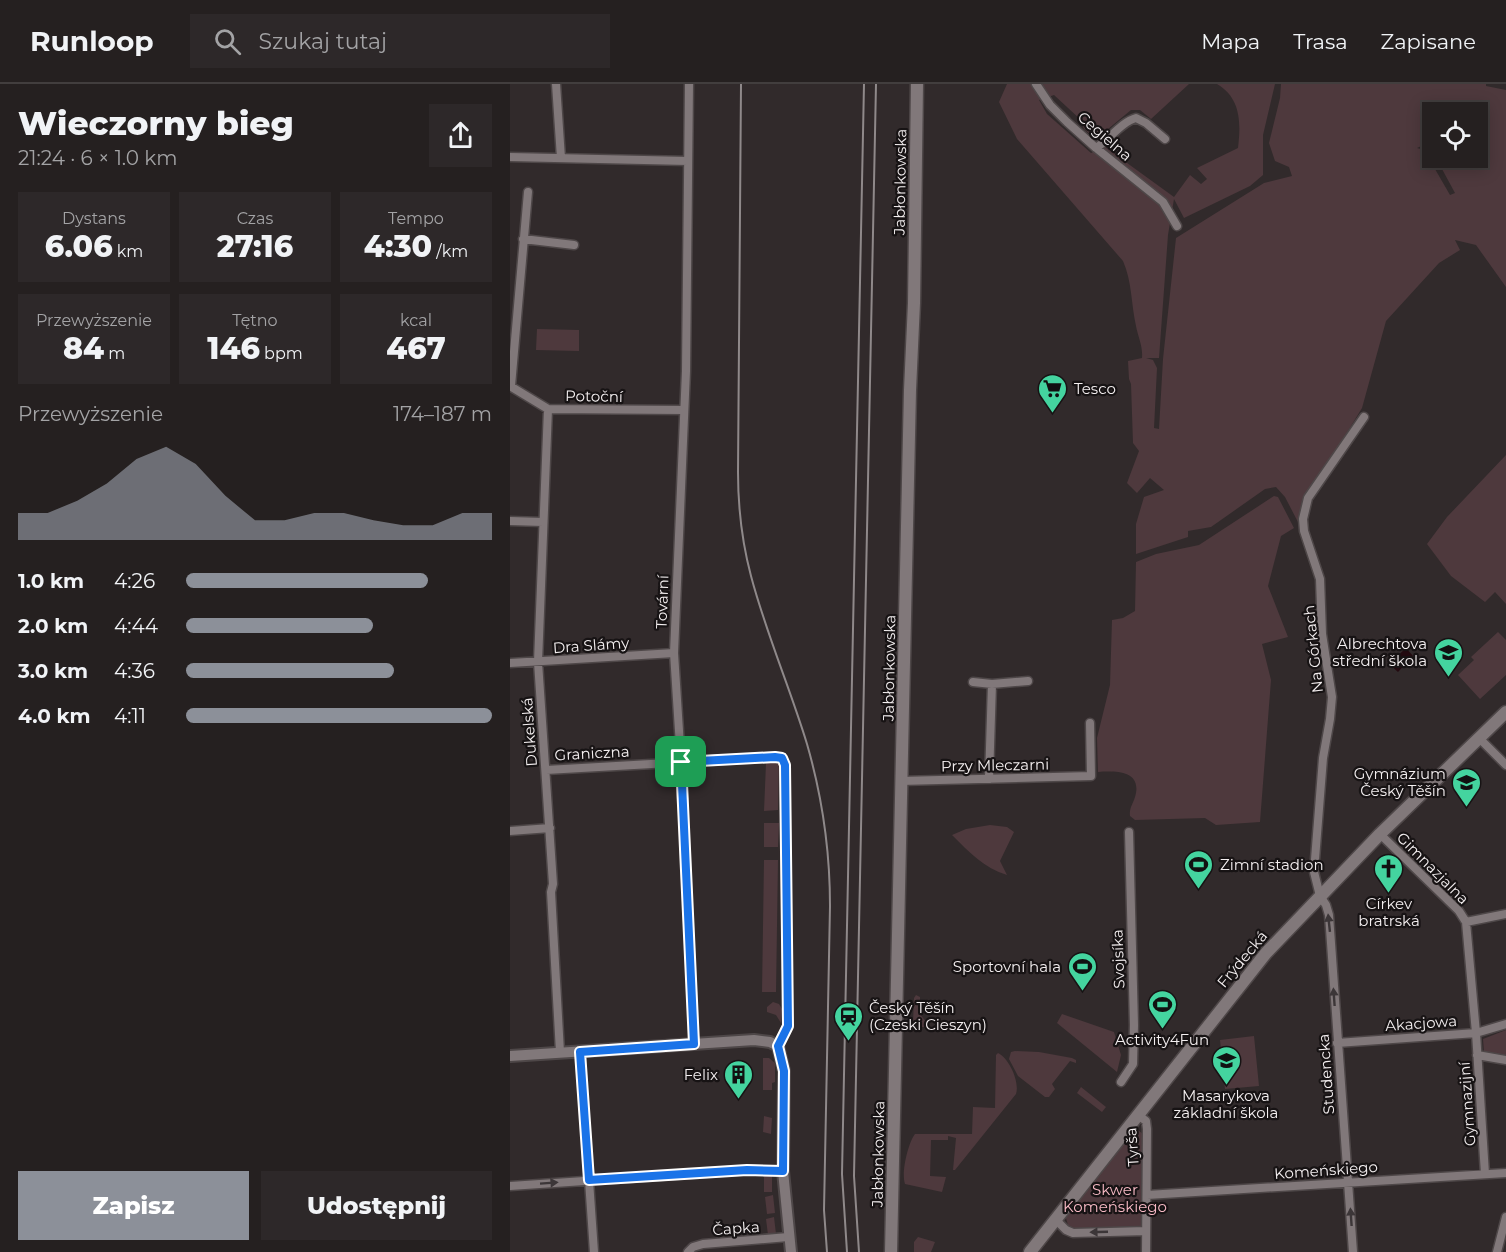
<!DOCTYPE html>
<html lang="pl">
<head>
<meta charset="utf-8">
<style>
	body { margin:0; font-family:Montserrat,sans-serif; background:#2d2829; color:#f1f3f6; height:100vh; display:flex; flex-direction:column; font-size:22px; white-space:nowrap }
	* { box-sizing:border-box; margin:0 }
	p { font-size:20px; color:#a3a3a5 }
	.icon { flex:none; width:33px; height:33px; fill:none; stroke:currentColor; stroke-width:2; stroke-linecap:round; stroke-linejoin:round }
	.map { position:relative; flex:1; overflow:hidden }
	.side { display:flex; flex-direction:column; background:#252020; width:510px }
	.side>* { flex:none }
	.tools { position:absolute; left:912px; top:18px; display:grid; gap:12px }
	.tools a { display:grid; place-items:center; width:66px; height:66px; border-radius:0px; background:#252020; box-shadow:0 3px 15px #0003,0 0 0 2px #423e3e; font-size:30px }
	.pin { position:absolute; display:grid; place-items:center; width:51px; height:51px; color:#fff; margin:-26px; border-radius:12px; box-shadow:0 3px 9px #0006 }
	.round { display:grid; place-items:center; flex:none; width:63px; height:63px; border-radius:0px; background:#2d2829 }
	.summary { display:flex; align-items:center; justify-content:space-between; height:102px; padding:0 18px }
	h1 { font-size:33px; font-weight:800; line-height:45px }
	.stats { display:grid; grid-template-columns:repeat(3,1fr); gap:9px; height:102px; padding:6px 18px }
	.stats div { display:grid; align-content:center; border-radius:0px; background:#2d2829; text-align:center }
	.stats b { font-size:30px; font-weight:800 }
	.stats small { font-size:16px; font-weight:400 }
	.stats p { font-size:16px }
	.chart { height:168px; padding:12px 18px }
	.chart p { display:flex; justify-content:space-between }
	.chart svg { width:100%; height:108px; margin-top:6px; fill:#8c9099; opacity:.7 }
	.button { display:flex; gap:12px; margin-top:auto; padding:12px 18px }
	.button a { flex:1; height:69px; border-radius:0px; background:#8c9099; color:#fff; font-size:24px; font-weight:800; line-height:69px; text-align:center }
	.button a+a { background:#2d2829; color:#f1f3f6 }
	ul { padding:0 18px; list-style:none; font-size:20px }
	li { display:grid; grid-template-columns:96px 72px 1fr; align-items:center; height:45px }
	li i { height:15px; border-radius:8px; background:#8c9099 }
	header { display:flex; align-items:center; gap:36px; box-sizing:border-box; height:84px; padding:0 30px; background:#252020; border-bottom:2px solid #423e3e }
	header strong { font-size:28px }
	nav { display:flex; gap:33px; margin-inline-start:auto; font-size:21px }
	.search { width:420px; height:54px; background:#2d2829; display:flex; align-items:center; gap:15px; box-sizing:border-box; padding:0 21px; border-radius:0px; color:#a3a3a5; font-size:22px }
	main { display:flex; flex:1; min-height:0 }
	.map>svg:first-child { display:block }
	.green { fill:#4e393d; fill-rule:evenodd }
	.water { fill:#230a10 }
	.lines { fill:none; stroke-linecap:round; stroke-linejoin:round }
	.minor-casing { stroke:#4e4748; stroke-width:11 }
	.tertiary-casing { stroke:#4e4748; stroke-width:14 }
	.secondary-casing { stroke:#4e4748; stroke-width:15 }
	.minor { stroke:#81787a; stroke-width:8 }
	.tertiary { stroke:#81787a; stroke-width:10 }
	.secondary { stroke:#81787a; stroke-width:12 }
	.rail { stroke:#8f898a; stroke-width:2 }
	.oneway { fill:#3c3638 }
	.route-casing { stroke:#fff; stroke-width:12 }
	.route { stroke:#1a73e8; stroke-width:8 }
	.labels { text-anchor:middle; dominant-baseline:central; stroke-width:4.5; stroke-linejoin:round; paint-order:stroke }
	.street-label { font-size:15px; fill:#f4eff0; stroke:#171314 }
	.poi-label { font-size:15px; fill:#f4eff0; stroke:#171314; text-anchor:end }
	.park-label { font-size:15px; fill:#f9bbc6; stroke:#171314 }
</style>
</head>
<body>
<header>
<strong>Runloop</strong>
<div class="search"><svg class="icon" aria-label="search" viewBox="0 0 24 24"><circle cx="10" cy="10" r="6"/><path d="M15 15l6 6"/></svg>Szukaj tutaj</div>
<nav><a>Mapa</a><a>Trasa</a><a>Zapisane</a></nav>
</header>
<main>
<section class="side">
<div class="summary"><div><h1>Wieczorny bieg</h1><p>21:24 · 6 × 1.0 km</p></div><a class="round"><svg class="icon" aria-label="share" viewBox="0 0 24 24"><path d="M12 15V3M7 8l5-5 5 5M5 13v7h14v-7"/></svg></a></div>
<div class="stats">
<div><p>Dystans</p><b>6.06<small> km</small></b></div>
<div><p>Czas</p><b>27:16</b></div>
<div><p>Tempo</p><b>4:30<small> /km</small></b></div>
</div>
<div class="stats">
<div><p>Przewyższenie</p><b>84<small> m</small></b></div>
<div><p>Tętno</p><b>146<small> bpm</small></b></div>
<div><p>kcal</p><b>467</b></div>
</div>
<div class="chart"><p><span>Przewyższenie</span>174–187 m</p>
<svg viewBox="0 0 160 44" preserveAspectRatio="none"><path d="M0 44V33L10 33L20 28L30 21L40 11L50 6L60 13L70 26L80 36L90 36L100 33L110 33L120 36L130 38L140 38L150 33L160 33V44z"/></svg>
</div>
<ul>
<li><b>1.0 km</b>4:26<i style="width:79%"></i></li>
<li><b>2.0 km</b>4:44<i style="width:61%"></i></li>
<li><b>3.0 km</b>4:36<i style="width:68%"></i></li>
<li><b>4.0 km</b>4:11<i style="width:100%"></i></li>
</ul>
<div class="button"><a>Zapisz</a><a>Udostępnij</a></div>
</section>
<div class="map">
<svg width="996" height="1168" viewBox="0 0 996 1168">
	<rect width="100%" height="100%" fill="#312a2b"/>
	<path class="green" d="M497,0h182l-38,35 -11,-9h-9l-35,29 -12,-10 -3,-9 -27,-25 -15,5 8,14 44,39 14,-6 69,50 16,-22 11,9 6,-5 -10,-11 41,-20c3,-25 3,-50 -21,-64h58l-12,51v40l-13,11 -66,32 -10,-19 -6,36 -9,123h-13l7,2 4,8 -3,60 5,1 4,-70 13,-121 88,-55 28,-7 -3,-9 -14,-6 -6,-18 11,-45 1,-14h205v2l20,4v197l-30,-42 -21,-5 5,10 -21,13 -53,58 -24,87 -61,100 -1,18 -15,-29 -9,-10 -11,2 -54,38 -23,4v6l-52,17v-30l8,-27 20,-7 -14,-12 -13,15 -10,-10 12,-32 -6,-8 -2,-59 -2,-5 -1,-18 14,-3c1,-12 -4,-21 -6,-32 -5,-22 -4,-45 -13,-65l-106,-122 -18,-37zM922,28h46v46h-42l19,35 -5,2 -26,-45 -7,-2 11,-5 4,8z
		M27,245l42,1v21l-43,-1z
		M996,371v149l-11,-12 -10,10 -34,-26 -24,-32 20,-27z
		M764,412l4,1 16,31 -13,8 -13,50 20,51 -26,7 9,36 -11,142 -44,3 -11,-7 -70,2 -5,-4c-1,-8 3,-12 5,-19 8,-27 -20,-26 -37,-25l-1,-34 13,-53 2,-65 11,-2 12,-7 1,-49 20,-8 43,-9z
		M988,548l8,8v35l-26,24 -22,-24 16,-15 -3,-3z
		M269,678l-1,48 -14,1 2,-48z
		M254,739h15l-1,24h-14z
		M480,741l17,2 7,5 -14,29 7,14c-23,-7 -38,-23 -55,-40l14,-6z
		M254,776h14l-2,132h-14z
		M406,911l4,2v17l10,13h-10l-1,-3 -6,-1 1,-25z
		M263,918l6,2 3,5 -1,14 -5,-8 -9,-3v-5z
		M552,930l52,18 7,23 -4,17 -60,-49z
		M996,946v26l-22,-4 -1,-13z
		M744,952l5,50 -34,3 -5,-49z
		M505,967l24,1 33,6 4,2v3l-6,-2 -18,23 3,5 -6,8h-4l-27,-21 -9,-17 2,-7z
		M488,969c11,5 22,29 18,41l-61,76h-2l3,-32 -8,-2v4h-17l-1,36 16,1 -4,15 -37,-8c-4,-11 3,-41 10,-50h57l1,-27 22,1 1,-53z
		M253,974h6l6,5v19l-3,1v7h-9z
		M571,1003l25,20 -4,5 -25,-19z
		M254,1032l8,2 -1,16 -8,-2z
		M628,1046l6,5 -2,92 -69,3 -5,-5 -3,-10 65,-84z
		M254,1091l8,1v16h-8z
		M263,1111l2,18 -8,1 -2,-17z
		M264,1133l2,17 -8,1 -2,-16z
		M408,1153l17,5 -4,10h-17v-10z"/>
	<path class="water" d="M896,564l7,8 -15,16 -9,-8z"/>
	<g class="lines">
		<defs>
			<path id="minor" d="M46,0l5,74
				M179,0l-3,287 -12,282 7,109 13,282
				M526,0l14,21 17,17 29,26 67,54 14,24
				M586,64c13,-8 25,-26 40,-30l10,5 19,16
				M0,73l178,4
				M13,155l51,6
				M0,302l38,23 136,1
				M1,302l17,-194
				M38,325l-10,253 15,222 -2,8 9,160
				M0,437l33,1
				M0,579l164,-10
				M463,598l19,2 36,-3
				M969,654l27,27
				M36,686l229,-13 7,1 3,7 3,261 -10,20
				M479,695l3,-95
				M390,697l191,-5 -1,-53
				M0,747l40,-3
				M870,750l79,77 7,11 10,111 9,141
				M956,838l40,-8
				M827,959l139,-10 30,-9
				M70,968l14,200
				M967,971l29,5
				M611,998l12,-18 1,-39 -5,-193
				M628,1031l8,6 1,8 -1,123
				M0,1102l237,-16 36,1
				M637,1111l359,-22
				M546,1136l10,10 7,3 73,-2
				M178,1168l5,-5 10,-3 85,-7
				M843,1168l-24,-337 -3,-10 -6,-9 -6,-24 9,-114 7,-39 2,-22 -10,-63 -2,-55 -16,-48 -1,-12 5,-21 56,-81
				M987,1168l9,-35"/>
			<path id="tertiary" d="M0,972l244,-16 16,2 8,4 6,25 -1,100 8,81"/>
			<path id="secondary" d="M381,1168l19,-862 4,-87 3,-219
				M520,1168l236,-299 114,-119 126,-122"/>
		</defs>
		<use href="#minor" class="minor-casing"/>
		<use href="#tertiary" class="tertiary-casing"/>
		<use href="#secondary" class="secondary-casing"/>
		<use href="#minor" class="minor"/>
		<use href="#tertiary" class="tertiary"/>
		<use href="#secondary" class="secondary"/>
		<path class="rail" d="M231,0l-3,388c0,35 4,70 13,104 15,57 39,112 56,168 15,52 23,109 23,162l-6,304 3,42
			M337,1168l-5,-78 22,-1090
			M349,1168l-5,-76 22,-1092"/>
	</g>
	<defs><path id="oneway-solid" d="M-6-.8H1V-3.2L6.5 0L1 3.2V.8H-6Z" transform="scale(1.5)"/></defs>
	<g class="oneway">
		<use href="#oneway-solid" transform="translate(819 839) rotate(-96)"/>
		<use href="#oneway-solid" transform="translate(824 913) rotate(-94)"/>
		<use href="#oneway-solid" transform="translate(39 1099) rotate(-4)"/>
		<use href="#oneway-solid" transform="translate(841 1133) rotate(-94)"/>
		<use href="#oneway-solid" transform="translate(589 1148) rotate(178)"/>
	</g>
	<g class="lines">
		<defs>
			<path id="route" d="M265,673l7,1 3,7 3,261 -10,20 6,25 -1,100 -36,-1 -158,10 -9,-128 114,-8 -13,-282z"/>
		</defs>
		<use href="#route" class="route-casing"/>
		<use href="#route" class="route"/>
	</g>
	<defs>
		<symbol id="supermarket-pin" viewBox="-11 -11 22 30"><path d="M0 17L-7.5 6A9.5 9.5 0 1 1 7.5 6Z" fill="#44d49f" stroke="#171314"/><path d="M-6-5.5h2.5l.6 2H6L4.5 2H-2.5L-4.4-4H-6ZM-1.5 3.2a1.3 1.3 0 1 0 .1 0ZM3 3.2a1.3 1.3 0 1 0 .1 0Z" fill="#111"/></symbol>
		<symbol id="school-pin" viewBox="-11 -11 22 30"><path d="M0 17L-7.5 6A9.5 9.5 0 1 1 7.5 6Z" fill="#44d49f" stroke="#171314"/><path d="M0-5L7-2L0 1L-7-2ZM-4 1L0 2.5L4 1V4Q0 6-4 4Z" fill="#111"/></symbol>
		<symbol id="university-pin" viewBox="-11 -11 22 30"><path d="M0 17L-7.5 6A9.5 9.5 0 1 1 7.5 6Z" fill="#44d49f" stroke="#171314"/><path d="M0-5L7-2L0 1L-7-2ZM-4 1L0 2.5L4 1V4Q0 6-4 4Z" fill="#111"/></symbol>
		<symbol id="stadium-pin" viewBox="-11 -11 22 30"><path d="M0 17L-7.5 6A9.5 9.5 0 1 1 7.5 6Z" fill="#44d49f" stroke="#171314"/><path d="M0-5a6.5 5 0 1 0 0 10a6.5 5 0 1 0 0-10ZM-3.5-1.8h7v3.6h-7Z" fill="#111"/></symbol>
		<symbol id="church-pin" viewBox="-11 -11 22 30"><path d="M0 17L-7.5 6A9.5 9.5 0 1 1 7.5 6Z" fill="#44d49f" stroke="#171314"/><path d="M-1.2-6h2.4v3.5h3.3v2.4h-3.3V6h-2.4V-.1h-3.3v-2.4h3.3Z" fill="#111"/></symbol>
		<symbol id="station-pin" viewBox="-11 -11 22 30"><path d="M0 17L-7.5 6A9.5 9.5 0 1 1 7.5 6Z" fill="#44d49f" stroke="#171314"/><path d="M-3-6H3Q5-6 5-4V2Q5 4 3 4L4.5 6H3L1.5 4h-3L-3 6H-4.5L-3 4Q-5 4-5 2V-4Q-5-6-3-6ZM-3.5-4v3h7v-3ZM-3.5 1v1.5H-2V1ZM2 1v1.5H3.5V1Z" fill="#111"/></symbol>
		<symbol id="building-pin" viewBox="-11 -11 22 30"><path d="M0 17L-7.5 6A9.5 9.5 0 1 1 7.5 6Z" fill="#44d49f" stroke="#171314"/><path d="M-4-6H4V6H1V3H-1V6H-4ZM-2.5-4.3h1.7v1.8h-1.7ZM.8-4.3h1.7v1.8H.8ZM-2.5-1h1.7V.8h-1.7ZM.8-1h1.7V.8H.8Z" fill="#111"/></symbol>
	</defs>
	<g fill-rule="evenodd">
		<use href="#supermarket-pin" x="526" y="288" width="33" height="45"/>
		<use href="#school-pin" x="922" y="552" width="33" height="45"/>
		<use href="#university-pin" x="940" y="682" width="33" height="45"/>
		<use href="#stadium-pin" x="672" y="764" width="33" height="45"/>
		<use href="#church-pin" x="862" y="768" width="33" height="45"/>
		<use href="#stadium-pin" x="556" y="866" width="33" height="45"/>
		<use href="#stadium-pin" x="636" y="904" width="33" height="45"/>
		<use href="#station-pin" x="322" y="916" width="33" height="45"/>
		<use href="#school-pin" x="700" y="960" width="33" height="45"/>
		<use href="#building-pin" x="212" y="974" width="33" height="45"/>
	</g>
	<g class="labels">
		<g class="street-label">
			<text transform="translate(595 52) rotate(41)">Cegielna</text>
			<text transform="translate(390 98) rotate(-89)">Jabłonkowska</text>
			<text transform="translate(84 312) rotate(1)">Potoční</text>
			<text transform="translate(152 518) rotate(-88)">Tovární</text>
			<text transform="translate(81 561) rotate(-4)">Dra Slámy</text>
			<text transform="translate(803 565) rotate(-96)">Na Górkach</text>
			<text transform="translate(379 584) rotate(-89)">Jabłonkowska</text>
			<text transform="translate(19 648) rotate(-94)">Dukelská</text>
			<text transform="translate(82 669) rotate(-3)">Graniczna</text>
			<text transform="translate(485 681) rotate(-1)">Przy Mleczarni</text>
			<text transform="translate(923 784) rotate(45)">Gimnazjalna</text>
			<text transform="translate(608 875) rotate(-92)">Svojsíka</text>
			<text transform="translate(732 875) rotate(-50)">Frýdecká</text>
			<text transform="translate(911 939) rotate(-4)">Akacjowa</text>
			<text transform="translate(816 990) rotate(-94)">Studencka</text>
			<text transform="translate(957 1020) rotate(-94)">Gymnazijní</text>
			<text transform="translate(622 1063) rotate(-94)">Tyrša</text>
			<text transform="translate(368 1070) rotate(-89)">Jabłonkowska</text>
			<text transform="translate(816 1086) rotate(-4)">Komeńskiego</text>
			<text transform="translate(226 1144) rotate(-4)">Čapka</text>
		</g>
		<g class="poi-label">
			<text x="564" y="304" text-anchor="start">Tesco</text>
			<text x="917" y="559">Albrechtova<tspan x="917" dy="17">střední škola</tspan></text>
			<text x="936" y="689">Gymnázium<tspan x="936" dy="17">Český Těšín</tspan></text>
			<text x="710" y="780" text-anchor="start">Zimní stadion</text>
			<text x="879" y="819" text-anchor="middle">Církev<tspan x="879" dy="17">bratrská</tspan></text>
			<text x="551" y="882">Sportovní hala</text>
			<text x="359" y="923" text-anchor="start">Český Těšín<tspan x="359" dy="17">(Czeski Cieszyn)</tspan></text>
			<text x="652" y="955" text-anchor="middle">Activity4Fun</text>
			<text x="208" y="990">Felix</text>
			<text x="716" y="1011" text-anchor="middle">Masarykova<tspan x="716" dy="17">základní škola</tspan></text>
		</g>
		<g class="park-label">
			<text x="605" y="1105">Skwer<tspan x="605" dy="17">Komeńskiego</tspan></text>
		</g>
	</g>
</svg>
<div class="tools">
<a><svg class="icon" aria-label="locate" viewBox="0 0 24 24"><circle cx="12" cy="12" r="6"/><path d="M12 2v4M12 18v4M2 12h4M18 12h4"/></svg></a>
</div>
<div class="pin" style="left:171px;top:678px;background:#1e9e55"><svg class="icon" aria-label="arrive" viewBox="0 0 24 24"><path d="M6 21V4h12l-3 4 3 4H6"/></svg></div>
</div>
</main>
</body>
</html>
